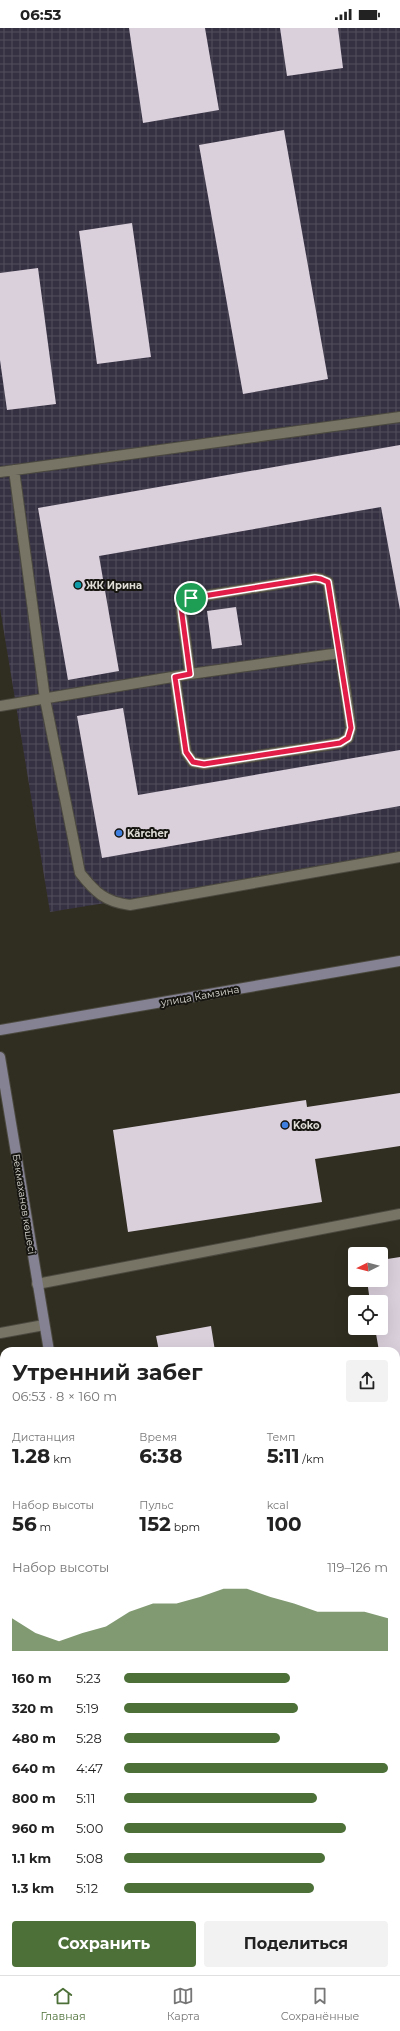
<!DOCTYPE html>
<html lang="ru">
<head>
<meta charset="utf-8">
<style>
	body { margin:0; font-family:Montserrat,sans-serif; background:#f2f2f2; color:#222; height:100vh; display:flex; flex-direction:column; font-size:15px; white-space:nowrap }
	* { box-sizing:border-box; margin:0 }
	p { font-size:13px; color:#767676 }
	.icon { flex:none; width:22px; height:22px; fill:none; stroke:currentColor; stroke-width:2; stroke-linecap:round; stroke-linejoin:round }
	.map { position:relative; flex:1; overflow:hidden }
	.sheet { position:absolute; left:0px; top:1319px; width:400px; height:628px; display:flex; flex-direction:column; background:#fff; border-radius:12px 12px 0 0; box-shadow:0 4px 16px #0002 }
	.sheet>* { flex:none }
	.needle { width:26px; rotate:264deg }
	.controls { position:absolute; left:348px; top:1219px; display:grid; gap:8px }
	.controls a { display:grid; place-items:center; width:40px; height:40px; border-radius:4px; background:#fff; box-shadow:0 4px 16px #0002; font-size:20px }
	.pin { position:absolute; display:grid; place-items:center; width:34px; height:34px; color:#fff; margin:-17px; border:2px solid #fff; border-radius:50%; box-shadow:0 1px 4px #0007 }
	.round { display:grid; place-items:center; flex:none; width:42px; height:42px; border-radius:4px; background:#f2f2f2 }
	.summary { display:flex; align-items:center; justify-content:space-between; height:68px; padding:0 12px }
	h1 { font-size:22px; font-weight:700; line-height:30px }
	.metrics { display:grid; grid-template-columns:repeat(3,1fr); gap:6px; height:68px; padding:4px 12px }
	.metrics div { display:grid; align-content:center }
	.metrics b { font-size:20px; font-weight:700 }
	.metrics small { font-size:11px; font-weight:400 }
	.metrics p { font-size:11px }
	.chart { height:112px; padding:8px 12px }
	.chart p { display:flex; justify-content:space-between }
	.chart svg { width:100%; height:72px; margin-top:4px; fill:#4c7037; opacity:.7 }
	.cta { display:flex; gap:8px; margin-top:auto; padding:8px 12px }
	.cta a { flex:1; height:46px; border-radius:4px; background:#4c7037; color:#fff; font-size:16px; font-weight:700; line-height:46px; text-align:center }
	.cta a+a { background:#f2f2f2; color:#222 }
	ul { padding:0 12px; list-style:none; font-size:13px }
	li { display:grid; grid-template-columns:64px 48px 1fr; align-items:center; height:30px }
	li i { height:10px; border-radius:5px; background:#4c7037 }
	.status { display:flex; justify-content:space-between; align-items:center; height:28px; padding:0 20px; background:#fff; direction:ltr }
	.status svg { height:11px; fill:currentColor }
	.menu { display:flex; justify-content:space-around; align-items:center; height:56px; border-top:1px solid #e0e0e0; background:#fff; font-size:11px; color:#767676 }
	.menu a { display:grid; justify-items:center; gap:2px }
	.menu .on { color:#4c7037 }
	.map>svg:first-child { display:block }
	.industrial { fill:url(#industrial-grid) }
	.forest { fill:url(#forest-firs) }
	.building { fill:#dad0dc }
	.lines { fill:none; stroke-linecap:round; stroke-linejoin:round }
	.lane-casing { stroke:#4b493f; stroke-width:12 }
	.secondary-casing { stroke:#4b493f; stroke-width:12 }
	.lane { stroke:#777466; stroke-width:10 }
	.secondary { stroke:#848293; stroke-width:10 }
	.route-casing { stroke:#fff; stroke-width:8 }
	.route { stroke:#e11d48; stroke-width:5 }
	.culture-dot { fill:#0f9aa8; stroke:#161510; stroke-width:1.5 }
	.shop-dot { fill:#3f7fe0; stroke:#161510; stroke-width:1.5 }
	.labels { text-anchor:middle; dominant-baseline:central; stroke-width:4; stroke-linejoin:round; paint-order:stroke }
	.poi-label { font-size:10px; font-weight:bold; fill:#dedcd5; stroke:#161510; text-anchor:start }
	.street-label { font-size:10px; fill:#dedcd5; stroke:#161510 }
</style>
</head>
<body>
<div class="status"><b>06:53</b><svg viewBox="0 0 49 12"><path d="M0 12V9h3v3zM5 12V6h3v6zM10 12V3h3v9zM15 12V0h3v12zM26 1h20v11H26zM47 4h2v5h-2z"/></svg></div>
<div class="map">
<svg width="400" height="1947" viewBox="0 0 400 1947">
	<defs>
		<pattern id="industrial-grid" width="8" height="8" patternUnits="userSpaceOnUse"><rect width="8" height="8" fill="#363142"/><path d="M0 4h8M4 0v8" fill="none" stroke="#534e5c"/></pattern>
		<pattern id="forest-firs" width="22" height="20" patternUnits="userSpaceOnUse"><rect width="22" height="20" fill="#126f3d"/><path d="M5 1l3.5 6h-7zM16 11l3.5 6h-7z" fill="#3f8a61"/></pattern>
	</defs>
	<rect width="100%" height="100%" fill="#302d21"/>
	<path class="industrial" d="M0,0h400v827l-350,57 -50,-304z"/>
	<path class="forest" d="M396,1656h4v291h-201l-1,-4h198z"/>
	<path class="building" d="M129,0h76l14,82 -76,13z
		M280,0h58l5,40 -56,8z
		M284,102l44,249 -85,15 -44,-249z
		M132,195l19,134 -54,7 -18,-133z
		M38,240l18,136 -49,6 -7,-50v-87z
		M400,417v165l-19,-103 -282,49 20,115 -51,9 -30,-172z
		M236,579l6,38 -30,4 -5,-38z
		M123,680l15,87 262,-45v56l-298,52 -25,-142z
		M400,1065v53l-85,13 7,43 -194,30 -15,-102 193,-30 1,7z
		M400,1229v190l-4,1v-97h-17l-4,-23h6v-26h-11l-3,-22h14v-20z
		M211,1298l4,25h-56l-3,-15z
		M0,1349l4,19v257l-4,1z
		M400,1520v52h-4v-51z
		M4,1715v36h-1l-3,-17v-18z
		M36,1943h52v4h-51z"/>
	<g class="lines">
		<defs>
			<path id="lane" d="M14,442l31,229 35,174c15,19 25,29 50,32l270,-48
				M0,444l400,-55
				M175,649l11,75 7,10 11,2 136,-21 8,-5 3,-10 -11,-75
				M0,678l190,-32 150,-21 -12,-71 -7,-3 -6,-1 -124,20 -7,3 -3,6 9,67
				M37,1256l363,-70
				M0,1305l44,-8
				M396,1486h4
				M396,1609h4
				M0,1675h4"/>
			<path id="secondary" d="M0,1002l400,-69
				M0,1029l49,294
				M151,1943v4"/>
		</defs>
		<use href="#lane" class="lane-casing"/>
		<use href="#secondary" class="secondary-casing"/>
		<use href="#lane" class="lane"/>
		<use href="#secondary" class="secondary"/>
	</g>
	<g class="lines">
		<defs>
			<path id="route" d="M315,550l6,1 7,3 23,146 -3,10 -8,5 -136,21 -11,-2 -7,-10 -11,-75 15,-3 -9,-67 3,-6 7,-3z"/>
		</defs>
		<use href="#route" class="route-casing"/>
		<use href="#route" class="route"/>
	</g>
	<circle class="culture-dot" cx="78" cy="557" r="4"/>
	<g class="shop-dot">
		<circle cx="119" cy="805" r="4"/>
		<circle cx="285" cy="1097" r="4"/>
	</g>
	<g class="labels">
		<g class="poi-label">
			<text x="86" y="557">ЖК Ирина</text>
			<text x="127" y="805">Kärcher</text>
			<text x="293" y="1097">Koko</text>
		</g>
		<g class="street-label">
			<text transform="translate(200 968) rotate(-10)">улица Камзина</text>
			<text transform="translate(24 1176) rotate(81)">Бекмаханов көшесі</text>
		</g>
	</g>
</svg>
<div class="controls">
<a><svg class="needle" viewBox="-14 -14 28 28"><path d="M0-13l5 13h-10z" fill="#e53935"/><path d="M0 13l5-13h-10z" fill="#767676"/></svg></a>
<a><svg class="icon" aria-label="locate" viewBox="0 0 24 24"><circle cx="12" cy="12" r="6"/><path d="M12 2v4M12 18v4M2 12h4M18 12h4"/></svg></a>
</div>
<div class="pin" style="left:191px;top:570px;background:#1e9e55"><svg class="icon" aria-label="arrive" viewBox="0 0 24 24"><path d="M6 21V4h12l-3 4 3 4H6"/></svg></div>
<section class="sheet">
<div class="summary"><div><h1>Утренний забег</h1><p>06:53 · 8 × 160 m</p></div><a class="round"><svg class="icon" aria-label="share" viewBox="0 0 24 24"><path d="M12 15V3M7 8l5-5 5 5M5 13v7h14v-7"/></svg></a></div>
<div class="metrics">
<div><p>Дистанция</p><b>1.28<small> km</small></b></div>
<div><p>Время</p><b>6:38</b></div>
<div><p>Темп</p><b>5:11<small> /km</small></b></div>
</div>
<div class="metrics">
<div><p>Набор высоты</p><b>56<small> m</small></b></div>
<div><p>Пульс</p><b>152<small> bpm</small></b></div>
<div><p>kcal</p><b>100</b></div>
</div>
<div class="chart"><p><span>Набор высоты</span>119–126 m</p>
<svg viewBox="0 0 160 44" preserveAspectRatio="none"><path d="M0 44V24L10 33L20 38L30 33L40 29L50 20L60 15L70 15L80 11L90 6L100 6L110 11L120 15L130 20L140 20L150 20L160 24V44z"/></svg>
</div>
<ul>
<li><b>160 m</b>5:23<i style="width:63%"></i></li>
<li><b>320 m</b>5:19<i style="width:66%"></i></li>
<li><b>480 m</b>5:28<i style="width:59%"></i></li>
<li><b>640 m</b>4:47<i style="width:100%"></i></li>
<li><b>800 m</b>5:11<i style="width:73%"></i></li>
<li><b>960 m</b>5:00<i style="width:84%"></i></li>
<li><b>1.1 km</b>5:08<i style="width:76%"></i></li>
<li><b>1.3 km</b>5:12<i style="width:72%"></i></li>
</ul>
<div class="cta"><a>Сохранить</a><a>Поделиться</a></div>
</section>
</div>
<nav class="menu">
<a class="on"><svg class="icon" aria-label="home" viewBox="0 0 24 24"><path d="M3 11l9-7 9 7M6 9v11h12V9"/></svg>Главная</a>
<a><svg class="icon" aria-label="map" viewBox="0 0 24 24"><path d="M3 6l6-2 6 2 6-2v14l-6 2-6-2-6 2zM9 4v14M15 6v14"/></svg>Карта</a>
<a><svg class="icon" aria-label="saved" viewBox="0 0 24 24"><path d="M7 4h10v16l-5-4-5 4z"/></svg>Сохранённые</a>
</nav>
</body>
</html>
